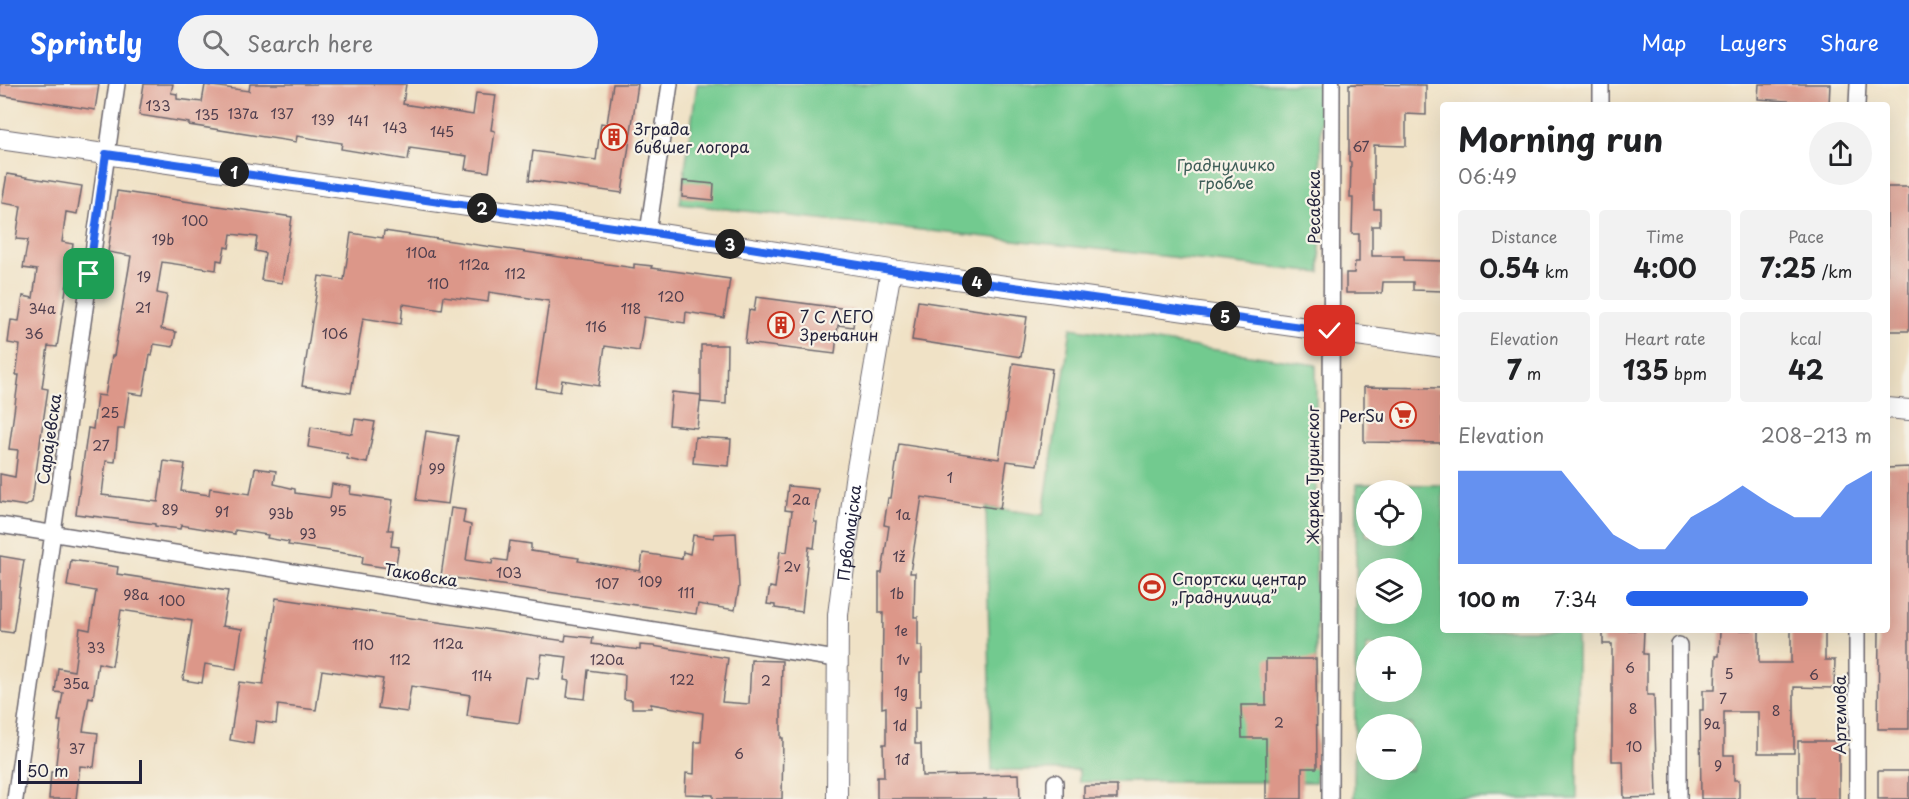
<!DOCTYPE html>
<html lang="en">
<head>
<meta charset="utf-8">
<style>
	body { margin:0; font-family:"Playpen Sans",sans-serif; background:#f2f2f2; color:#202124; height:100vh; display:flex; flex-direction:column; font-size:22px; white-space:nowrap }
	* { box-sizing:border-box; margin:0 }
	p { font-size:20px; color:#757577 }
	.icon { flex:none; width:33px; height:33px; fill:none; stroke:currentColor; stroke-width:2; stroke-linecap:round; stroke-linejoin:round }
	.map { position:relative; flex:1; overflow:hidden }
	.drawer { position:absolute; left:1440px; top:18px; width:450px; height:531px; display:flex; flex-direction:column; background:#fff; border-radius:6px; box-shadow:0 6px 24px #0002 }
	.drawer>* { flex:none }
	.buttons { position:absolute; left:1356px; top:396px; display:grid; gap:12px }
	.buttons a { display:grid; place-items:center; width:66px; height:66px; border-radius:50%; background:#fff; box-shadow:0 6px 24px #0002; font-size:30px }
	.scale { position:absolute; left:18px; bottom:15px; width:124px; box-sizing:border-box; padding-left:6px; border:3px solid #22223b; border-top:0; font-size:16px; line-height:21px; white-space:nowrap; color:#22223b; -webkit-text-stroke:4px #f7f3e8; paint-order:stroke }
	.pin { position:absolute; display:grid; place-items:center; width:51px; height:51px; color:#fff; margin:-26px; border-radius:12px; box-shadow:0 3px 9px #0006 }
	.km { position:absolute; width:30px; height:30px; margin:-15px; border-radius:50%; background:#222; color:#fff; font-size:16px; line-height:30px; text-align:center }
	.round { display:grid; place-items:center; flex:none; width:63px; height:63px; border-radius:32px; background:#f2f2f2 }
	.head { display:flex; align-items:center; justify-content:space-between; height:102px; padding:0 18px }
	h1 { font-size:33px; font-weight:700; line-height:45px }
	.stats { display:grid; grid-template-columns:repeat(3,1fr); gap:9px; height:102px; padding:6px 18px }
	.stats div { display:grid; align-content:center; border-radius:6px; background:#f2f2f2; text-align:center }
	.stats b { font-size:26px; font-weight:700 }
	.stats small { font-size:16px; font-weight:400 }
	.stats p { font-size:16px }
	.chart { height:168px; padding:12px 18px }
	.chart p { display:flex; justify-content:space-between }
	.chart svg { width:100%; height:108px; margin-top:6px; fill:#2563eb; opacity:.7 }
	ul { padding:0 18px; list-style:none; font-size:20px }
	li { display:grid; grid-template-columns:96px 72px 1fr; align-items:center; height:45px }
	li i { height:15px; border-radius:8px; background:#2563eb }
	header { display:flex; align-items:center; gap:36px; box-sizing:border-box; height:84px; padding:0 30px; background:#2563eb; color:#fff }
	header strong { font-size:28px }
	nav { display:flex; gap:33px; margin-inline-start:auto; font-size:21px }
	.search { width:420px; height:54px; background:#f2f2f2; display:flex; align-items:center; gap:15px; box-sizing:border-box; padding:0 21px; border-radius:33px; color:#757577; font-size:22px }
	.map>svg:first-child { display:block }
	.green { fill:#72ca8f; stroke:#4a7665; stroke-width:1.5; fill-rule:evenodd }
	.building { fill:#dc9789 }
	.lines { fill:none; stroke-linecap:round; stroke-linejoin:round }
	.minor-casing { stroke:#6a656c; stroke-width:18 }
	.tertiary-casing { stroke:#6a656c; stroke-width:22 }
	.minor { stroke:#fff; stroke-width:15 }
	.tertiary { stroke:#fff; stroke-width:20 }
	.route-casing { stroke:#fff; stroke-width:12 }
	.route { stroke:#2563eb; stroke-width:8 }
	.labels { text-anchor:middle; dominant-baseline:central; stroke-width:4.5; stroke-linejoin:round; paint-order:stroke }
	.number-label { font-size:14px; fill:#503f4e }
	.poi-label { font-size:16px; fill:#22223b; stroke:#f7f3e8; text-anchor:start }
	.park-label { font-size:16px; fill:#3e5d58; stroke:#f7f3e8 }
	.street-label { font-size:16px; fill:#22223b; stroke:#f7f3e8 }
</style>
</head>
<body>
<header>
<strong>Sprintly</strong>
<div class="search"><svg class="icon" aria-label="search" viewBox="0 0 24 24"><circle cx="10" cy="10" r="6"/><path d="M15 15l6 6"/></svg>Search here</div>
<nav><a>Map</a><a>Layers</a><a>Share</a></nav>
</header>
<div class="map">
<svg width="1909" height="715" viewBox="0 0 1909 715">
	<rect width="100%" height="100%" fill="#f7f3e8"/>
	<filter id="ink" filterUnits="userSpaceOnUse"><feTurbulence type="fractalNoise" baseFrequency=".0167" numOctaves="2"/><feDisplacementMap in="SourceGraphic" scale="12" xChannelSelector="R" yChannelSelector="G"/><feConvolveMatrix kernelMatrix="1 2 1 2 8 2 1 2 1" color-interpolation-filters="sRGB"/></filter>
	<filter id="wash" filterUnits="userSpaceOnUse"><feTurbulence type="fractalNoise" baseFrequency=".008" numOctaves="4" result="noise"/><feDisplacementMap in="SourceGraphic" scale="24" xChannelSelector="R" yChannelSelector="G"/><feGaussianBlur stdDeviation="1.35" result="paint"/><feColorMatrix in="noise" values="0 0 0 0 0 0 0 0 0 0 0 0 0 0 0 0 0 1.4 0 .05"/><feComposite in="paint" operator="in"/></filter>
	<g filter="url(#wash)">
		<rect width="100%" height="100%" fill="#f0e2c6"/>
		<path class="green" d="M697,0h624l-1,189 -640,-69z
			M1071,244l245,37v417h-237v-12h-87l-6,-263 57,8z
			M1357,400l86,1v145h134v169h-223zM1412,406v46h-46v-46zM1366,484h46v46h-46zM1412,562v46h-46v-46zM1412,640v46h-46v-46z"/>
		<g id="blocks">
			<path class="building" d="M0,0h99l-4,26 -95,-15z
				M144,0h29l-2,9 6,1v5l25,3 3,-17 44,6 1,-7h156l-3,20 70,11 3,-22 20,2 -5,35 4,1 -6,41 -24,-3 2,-13 -57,-8 -2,12 -67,-11 1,-6 -45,-7 -1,6 -107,-17v-2l-50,-8z
				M613,0h25l-16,109 -93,-13 4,-29 63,9 5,-37 6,1z
				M1349,0l77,1v30l-20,-1v32l-32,-1v64h6v17h-8v30h32v4l39,1v30l-30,-1v-8h-30l-1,11h-36v-20h8l1,-11h4v-28h-7l1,-36h-3l1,-36 -2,-1z
				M1759,0h71l-1,21h-27v-3l-44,-3z
				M7,90l75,12 -5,28 -11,-2 -4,30 11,2 -16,103 -9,-1 -6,42 6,1 -6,40 -10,73 -6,4 -26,-4v-28l15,3 3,-27 -9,-1 10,-74h-3l4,-30 -12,-2 3,-23 8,1 4,-25 10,2 4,-28 -14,-2 5,-28 -12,-1 5,-33 -19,-3z
				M683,97l31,3 -1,16 -31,-3z
				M1887,103h22v144h-22z
				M117,107l175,26 -10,66 -21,-3 4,-27 -10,-2 2,-14 -26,-3 -2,14 -4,-1 -3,14 -5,-1 -1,10 -54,-8 -5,31 10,2 -6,34 15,3 -3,15 -19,-3 -2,12 -2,-1 -7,40 -14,-2 -5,36h-6l-3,33 -9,-1 -4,34 56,7 6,-41 21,3 -4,27 28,4 1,-7 40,6 5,-26 21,3 -2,13 21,5v4l35,5 2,-14 19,3 -1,7 43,6 -5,30h5l-2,16 8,1 -4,22 -33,-5 1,-8 -75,-11 1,-3 -22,-4 1,-3 -33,-5v4l-54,-9 -1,4 -25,-3v-2l-79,-10 12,-86 5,1 4,-34 8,1 7,-40h2l17,-100 -23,-4z
				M384,147l250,37v-4l18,2 -1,2 79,11 -6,39 -38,-6 -1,11 -41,-6 -5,34 -34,-5 -6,40 -37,-6 -2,12 -24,-4 13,-87 -60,-9 -1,10 -44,-6 -2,14 -39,-6 -2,20 -38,-6 -12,75 -49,-7 17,-110 25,4 7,-47 32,5z
				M756,213l99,13 -2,17 -15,-2 -3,29 -90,-11 4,-33 5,1z
				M918,217l109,16 -6,40 -109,-17z
				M701,261h26l-1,59 -25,-2z
				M1013,279l39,6 -15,96 -30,-4 -7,48 -78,-12 -12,76h5l-1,44h4v29h4v26h-2v35h-5v37h6l1,32 97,-2 1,25h-143v-22h7l-1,-33h3v-37l-4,1 1,-95h-4v-40h3l7,-47 -5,-1 4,-27h3l8,-54 100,15z
				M1364,303l78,1v55l-78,-1z
				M672,308l29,3 -4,33 -28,-3z
				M355,335l20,3 -8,41 -20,-4 1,-5 -40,-7 3,-20 41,7z
				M426,347l32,5 -10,68 -32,-4z
				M695,353l36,2 -2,27 -36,-3z
				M1909,383v262h-31l1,-99h8v-162z
				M788,402l30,3 -4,33h3l-3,26 -5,-1 -7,65 -27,-4v-3l-8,-1 3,-17 5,1 5,-37 7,1 5,-41 -7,-1z
				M451,424l14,2 -2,13 8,2 -5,35 26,4 1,-5 14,2 3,-20 21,3v7l48,7 -1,3 62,10 3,-18 39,6 1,-7 7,2 3,-19 21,3v-4l22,-1 3,54 -4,23 -37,-6 -2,10 -255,-38z
				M0,472l24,4 -11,73 -13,-2z
				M71,476l47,7 -1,7 111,17 -6,35 20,3 -6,40 -31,-5 -3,19 -19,-3 9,-59 -71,-11 -9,56 -14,-3 -5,35 -4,-1 -6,34 15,2 -4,34 -14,-1 -4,33h-27l2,-27h4l6,-51h-3l5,-28 -8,-1 3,-24 16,3 6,-43 10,2 6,-39 -29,-5z
				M276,514l289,43 1,-6 27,3 -1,6 48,6v-5l13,1 75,12 -6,44 27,2 2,-44 31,1 -1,45v32h2l-1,61h-69v-4l-28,-1 1,-21 8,1 1,-32h6l2,-29 -52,-9v4h-19v-8l-8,-1 1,-24 -37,-5 -3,29 -18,-2 2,-16 -5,-1 3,-23 -25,-3 -4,25 -12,-2 -7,46 -52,-7 3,-21 -59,-9 -4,26 -29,-4 5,-29 -61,-9 -6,40 -38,-5 -2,19 -20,-3 -3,23 -23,-4 9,-58 24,3z
				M1603,546h41l-1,24h4v41h7l3,102 -33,1 -1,-37h-11v-117h-9z
				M1720,546h39v33h32v-33h34v30h10l-1,28 -40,-1v66h-36v-41h-34v43h10v25h5v19h-38l-1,-89h3v-20h12l1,-34h3z
				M1266,575h50l1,109h-15v31h-36v-61h-24l-1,-33h25z
				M1798,657h41v58h-41z
				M1878,687h31v28h-31z
				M1084,702h33v13h-33z"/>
		</g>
	</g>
	<g filter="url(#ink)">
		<use href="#blocks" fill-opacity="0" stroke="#6a656c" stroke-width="1.5"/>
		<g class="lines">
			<defs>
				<path id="minor" d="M1601,21v-21
					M1857,21l1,-21
					M648,148l22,-148
					M0,441l836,134
					M1857,546v169
					M1679,561v154
					M15,715l102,-715
					M1055,715v-17
					M1330,715l2,-715"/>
				<g id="tertiary">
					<path d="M0,55l648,93 243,38 552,77"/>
					<path d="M1887,324l22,2"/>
					<path id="s1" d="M837,715l1,-184 17,-135 36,-210"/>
				</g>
			</defs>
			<use href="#minor" class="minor-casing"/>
			<use href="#tertiary" class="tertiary-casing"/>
			<use href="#minor" class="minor"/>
			<use href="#tertiary" class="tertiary"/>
		</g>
	</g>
	<g class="lines" filter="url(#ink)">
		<defs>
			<path id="route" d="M89,190l17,-120 542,78 243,38 439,61"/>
		</defs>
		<use href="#route" class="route-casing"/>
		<use href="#route" class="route"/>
	</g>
	<defs>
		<symbol id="building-ring" viewBox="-11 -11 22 22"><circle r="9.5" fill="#f7f3e8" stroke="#c8321e" stroke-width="1.5"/><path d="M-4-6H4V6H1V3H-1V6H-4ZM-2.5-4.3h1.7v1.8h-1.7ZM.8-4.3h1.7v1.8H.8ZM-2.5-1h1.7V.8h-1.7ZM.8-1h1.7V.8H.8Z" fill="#c8321e"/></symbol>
		<symbol id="supermarket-ring" viewBox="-11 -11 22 22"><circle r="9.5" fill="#f7f3e8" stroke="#c8321e" stroke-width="1.5"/><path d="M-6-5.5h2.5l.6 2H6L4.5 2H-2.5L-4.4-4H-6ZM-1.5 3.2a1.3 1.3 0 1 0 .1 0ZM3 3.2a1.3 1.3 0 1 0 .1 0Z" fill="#c8321e"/></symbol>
		<symbol id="stadium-ring" viewBox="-11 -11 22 22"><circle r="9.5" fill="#f7f3e8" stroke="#c8321e" stroke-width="1.5"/><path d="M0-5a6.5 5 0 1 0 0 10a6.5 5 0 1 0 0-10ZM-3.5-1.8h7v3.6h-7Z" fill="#c8321e"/></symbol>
	</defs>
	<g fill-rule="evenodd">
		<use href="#building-ring" x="599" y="38" width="30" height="30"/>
		<use href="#building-ring" x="766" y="226" width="30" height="30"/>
		<use href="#supermarket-ring" x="1388" y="316" width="30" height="30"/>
		<use href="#stadium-ring" x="1137" y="488" width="30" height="30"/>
	</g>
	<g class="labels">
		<g class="number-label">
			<text x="158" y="21">133</text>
			<text x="243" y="29">137a</text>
			<text x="282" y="29">137</text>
			<text x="207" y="30">135</text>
			<text x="323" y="35">139</text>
			<text x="358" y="36">141</text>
			<text x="395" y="43">143</text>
			<text x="442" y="47">145</text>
			<text x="1361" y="62">67</text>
			<text x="195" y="136">100</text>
			<text x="163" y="155">19b</text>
			<text x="421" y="168">110a</text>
			<text x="474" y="180">112a</text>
			<text x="515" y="189">112</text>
			<text x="144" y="192">19</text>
			<text x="438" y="199">110</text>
			<text x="671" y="212">120</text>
			<text x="143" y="223">21</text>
			<text x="42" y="224">34a</text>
			<text x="631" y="224">118</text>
			<text x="596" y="242">116</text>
			<text x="34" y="249">36</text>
			<text x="335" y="249">106</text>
			<text x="110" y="328">25</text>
			<text x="101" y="361">27</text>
			<text x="437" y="384">99</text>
			<text x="950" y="393">1</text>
			<text x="801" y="415">2a</text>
			<text x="170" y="425">89</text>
			<text x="338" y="426">95</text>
			<text x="222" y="427">91</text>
			<text x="281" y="429">93b</text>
			<text x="903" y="430">1a</text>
			<text x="308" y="449">93</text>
			<text x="899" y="472">1ž</text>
			<text x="792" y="482">2v</text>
			<text x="509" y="488">103</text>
			<text x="650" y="497">109</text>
			<text x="607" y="499">107</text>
			<text x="686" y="508">111</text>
			<text x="897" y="509">1b</text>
			<text x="136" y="510">98a</text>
			<text x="172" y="516">100</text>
			<text x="901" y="546">1e</text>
			<text x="448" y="559">112a</text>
			<text x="363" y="560">110</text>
			<text x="96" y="563">33</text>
			<text x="400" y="575">112</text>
			<text x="607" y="575">120a</text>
			<text x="903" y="575">1v</text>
			<text x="1630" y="583">6</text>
			<text x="1729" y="589">5</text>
			<text x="1814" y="590">6</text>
			<text x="482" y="591">114</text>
			<text x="682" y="595">122</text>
			<text x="766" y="596">2</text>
			<text x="76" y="599">35a</text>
			<text x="901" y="607">1g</text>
			<text x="1723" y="614">7</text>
			<text x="1633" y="624">8</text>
			<text x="1776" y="626">8</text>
			<text x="1279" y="638">2</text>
			<text x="1712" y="639">9a</text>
			<text x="900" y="641">1d</text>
			<text x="1634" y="662">10</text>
			<text x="77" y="664">37</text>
			<text x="739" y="669">6</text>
			<text x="902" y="675">1đ</text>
			<text x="1718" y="681">9</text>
		</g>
		<g class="poi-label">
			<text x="634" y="44">Зграда<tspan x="634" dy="18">бившег логора</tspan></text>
			<text x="800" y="232">7 С ЛЕГО<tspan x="800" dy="18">Зрењанин</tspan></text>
			<text x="1384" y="331" text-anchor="end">PerSu</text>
			<text x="1172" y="494">Спортски центар<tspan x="1172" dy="18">„Граднулица”</tspan></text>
		</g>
		<g class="park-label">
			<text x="1226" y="80">Граднуличко<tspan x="1226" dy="18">гробље</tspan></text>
		</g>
		<g class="street-label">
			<text transform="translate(1313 123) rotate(-90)">Ресавска</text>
			<text transform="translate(48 355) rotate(-82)">Сарајевска</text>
			<text transform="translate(1312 391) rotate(-90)">Жарка Туринског</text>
			<text stroke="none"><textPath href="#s1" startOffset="267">Првомајска</textPath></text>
			<text transform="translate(421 490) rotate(9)">Таковска</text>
			<text transform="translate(1839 631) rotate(-90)">Артемова</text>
		</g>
	</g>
</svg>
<div class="buttons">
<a><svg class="icon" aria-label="locate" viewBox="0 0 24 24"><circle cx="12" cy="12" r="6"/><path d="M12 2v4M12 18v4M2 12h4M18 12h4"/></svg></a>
<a><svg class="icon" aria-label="layers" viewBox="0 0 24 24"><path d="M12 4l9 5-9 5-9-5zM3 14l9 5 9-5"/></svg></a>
<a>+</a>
<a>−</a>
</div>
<div class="scale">50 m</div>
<div class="pin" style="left:89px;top:190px;background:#1e9e55"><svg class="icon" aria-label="arrive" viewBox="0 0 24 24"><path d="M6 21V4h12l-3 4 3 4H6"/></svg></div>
<div class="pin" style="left:1330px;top:247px;background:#d93025"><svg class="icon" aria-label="check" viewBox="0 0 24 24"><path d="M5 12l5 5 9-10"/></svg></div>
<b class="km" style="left:234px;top:88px">1</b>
<b class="km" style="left:482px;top:124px">2</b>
<b class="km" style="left:730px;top:160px">3</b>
<b class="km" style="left:977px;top:198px">4</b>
<b class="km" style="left:1225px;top:232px">5</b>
<section class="drawer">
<div class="head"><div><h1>Morning run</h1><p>06:49</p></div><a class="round"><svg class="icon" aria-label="share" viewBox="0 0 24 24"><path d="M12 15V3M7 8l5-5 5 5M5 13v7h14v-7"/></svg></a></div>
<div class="stats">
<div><p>Distance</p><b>0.54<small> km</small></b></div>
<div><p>Time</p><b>4:00</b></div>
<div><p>Pace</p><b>7:25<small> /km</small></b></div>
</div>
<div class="stats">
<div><p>Elevation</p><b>7<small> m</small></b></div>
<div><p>Heart rate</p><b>135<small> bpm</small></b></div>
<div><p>kcal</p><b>42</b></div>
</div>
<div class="chart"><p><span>Elevation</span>208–213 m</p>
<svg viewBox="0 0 160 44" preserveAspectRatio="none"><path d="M0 44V6L10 6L20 6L30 6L40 6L50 19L60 32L70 38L80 38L90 25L100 19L110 12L120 19L130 25L140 25L150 12L160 6V44z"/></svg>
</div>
<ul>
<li><b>100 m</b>7:34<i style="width:74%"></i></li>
</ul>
</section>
</div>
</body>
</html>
